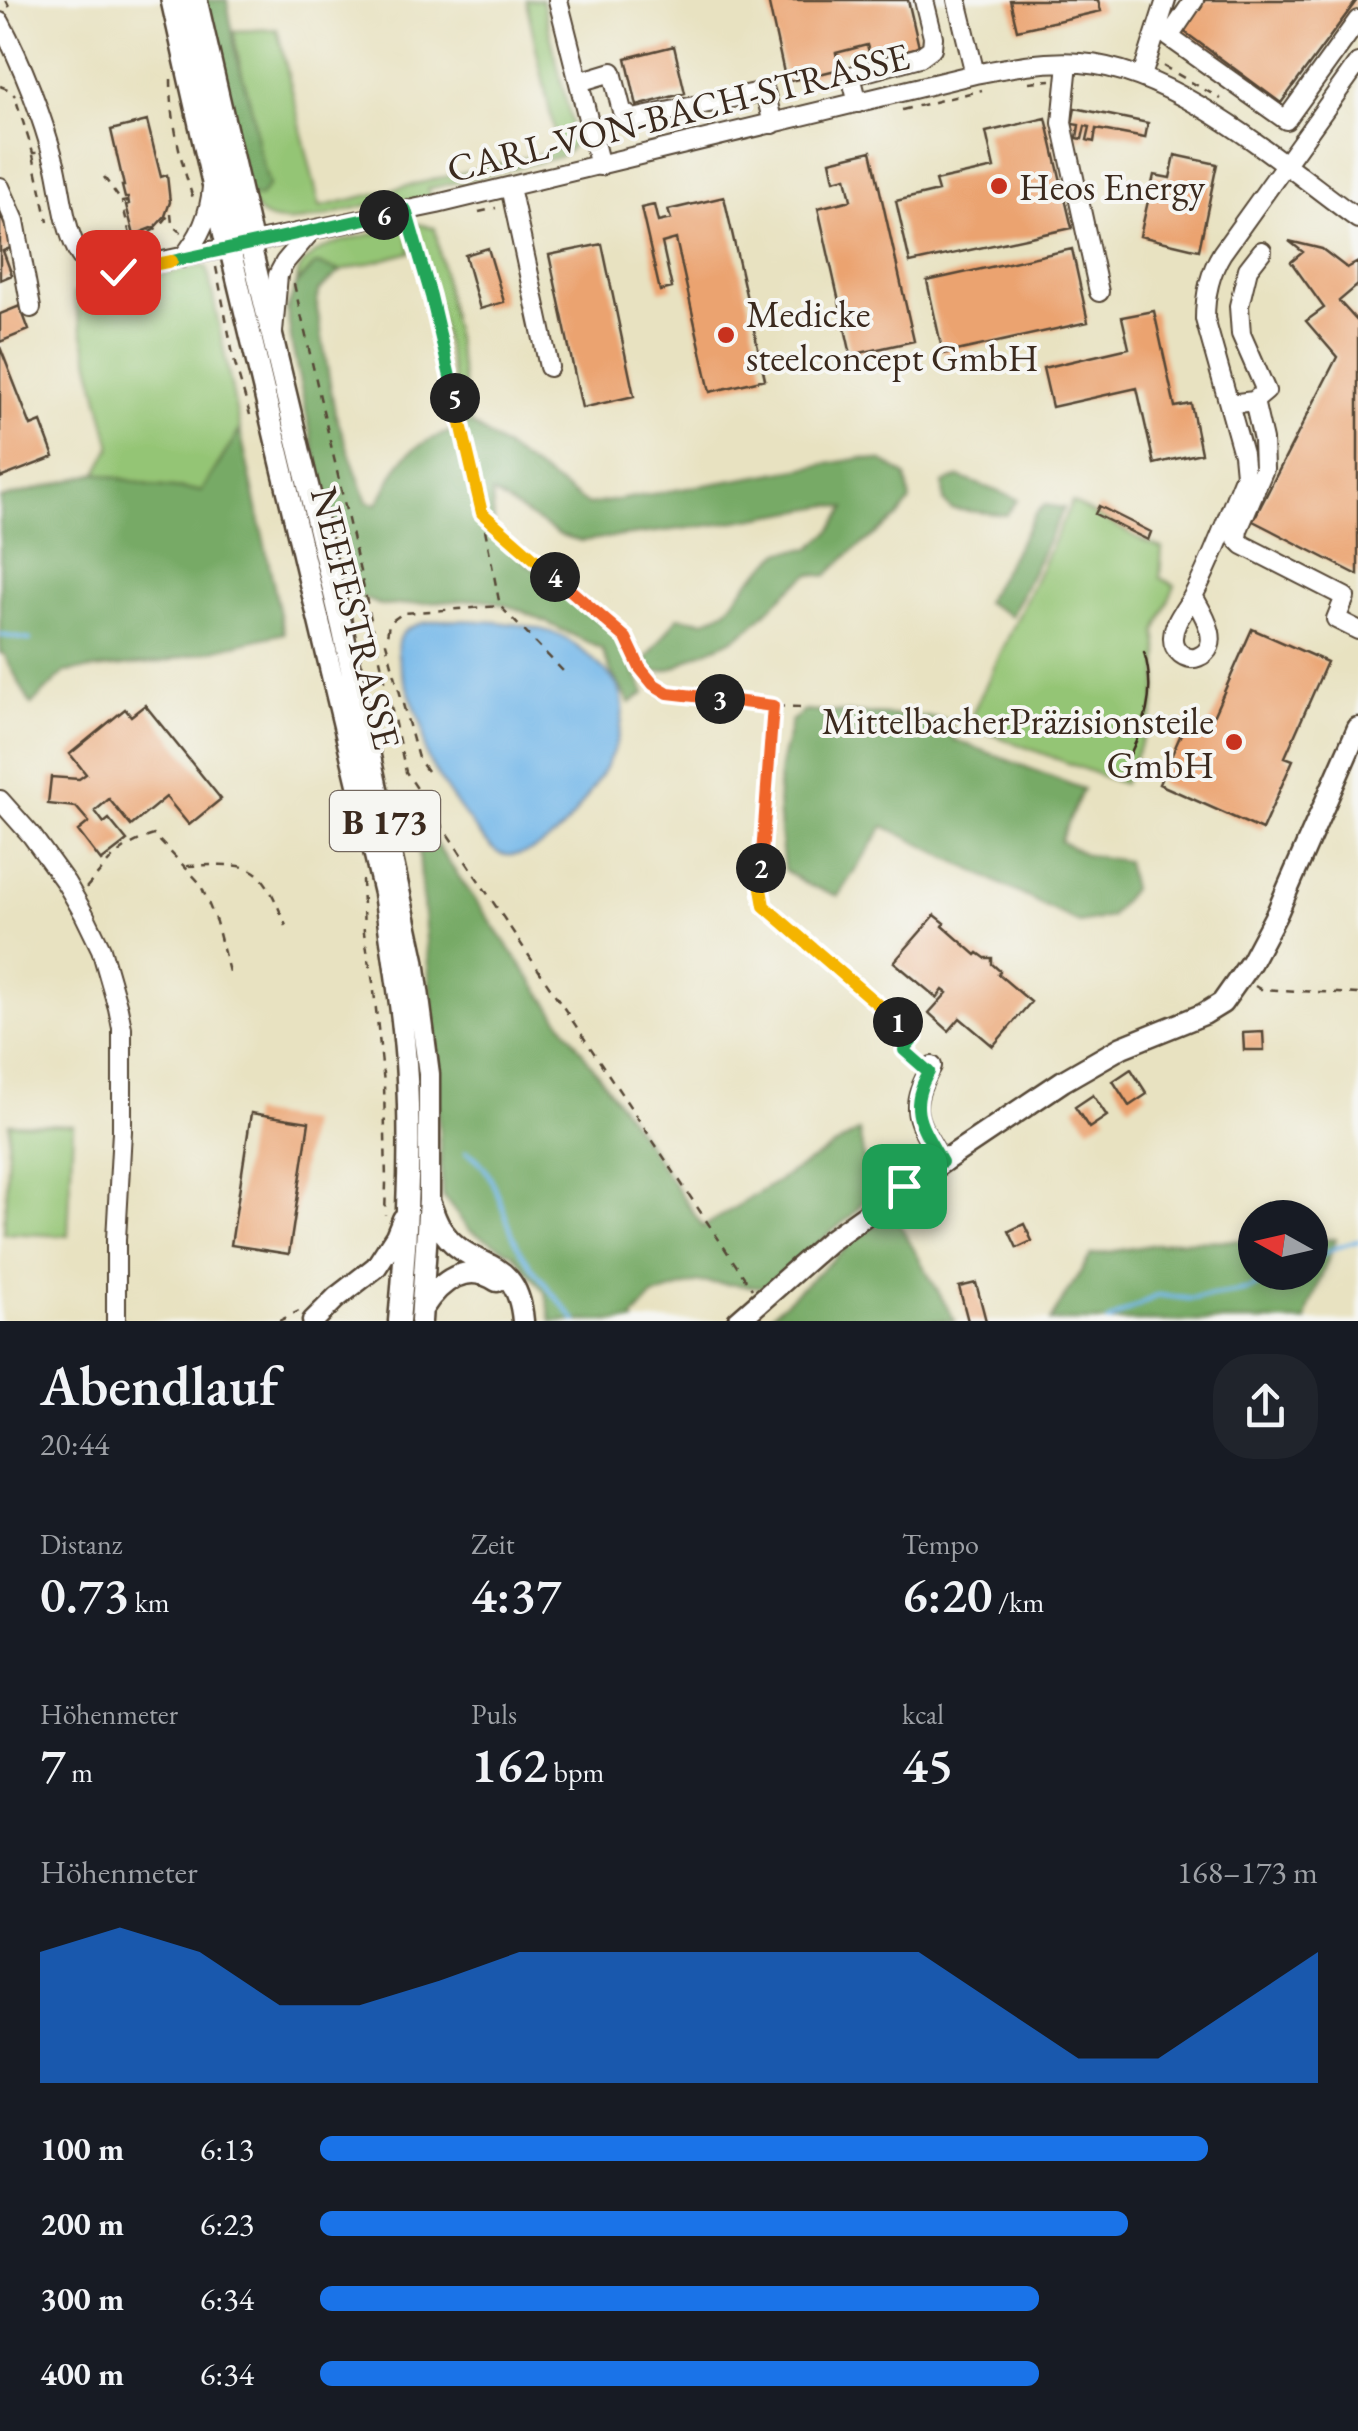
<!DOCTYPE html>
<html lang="de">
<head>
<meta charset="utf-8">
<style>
	body { margin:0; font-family:"EB Garamond",serif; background:#20242c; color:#f1f3f6; height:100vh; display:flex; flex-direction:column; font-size:38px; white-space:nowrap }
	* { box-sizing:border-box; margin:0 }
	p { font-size:32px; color:#9ea1a6 }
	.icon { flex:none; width:55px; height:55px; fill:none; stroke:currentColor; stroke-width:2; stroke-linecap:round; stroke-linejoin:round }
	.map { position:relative; height:1321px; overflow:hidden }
	.panel { display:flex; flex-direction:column; background:#171b24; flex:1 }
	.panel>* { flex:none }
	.needle { width:65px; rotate:278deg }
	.buttons { position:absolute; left:1238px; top:1200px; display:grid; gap:20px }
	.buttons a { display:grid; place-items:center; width:90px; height:90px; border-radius:50%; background:#171b24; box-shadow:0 5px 15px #0003; font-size:50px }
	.pin { position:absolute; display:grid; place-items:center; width:85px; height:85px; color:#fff; margin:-42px; border-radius:20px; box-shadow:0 5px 15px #0006 }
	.km { position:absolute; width:50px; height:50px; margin:-25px; border-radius:50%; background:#222; color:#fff; font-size:28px; line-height:50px; text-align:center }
	.round { display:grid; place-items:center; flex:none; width:105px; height:105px; border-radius:40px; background:#20242c }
	.headline { display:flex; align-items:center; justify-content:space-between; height:170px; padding:0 40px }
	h1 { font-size:55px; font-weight:600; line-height:75px }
	.metrics { display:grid; grid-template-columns:repeat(3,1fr); gap:15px; height:170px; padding:10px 40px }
	.metrics div { display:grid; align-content:center }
	.metrics b { font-size:50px; font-weight:600 }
	.metrics small { font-size:28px; font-weight:400 }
	.metrics p { font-size:28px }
	.chart { height:280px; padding:20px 40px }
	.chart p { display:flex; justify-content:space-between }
	.chart svg { width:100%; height:180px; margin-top:10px; fill:#1a73e8; opacity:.7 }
	ul { padding:0 40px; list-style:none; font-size:32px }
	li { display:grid; grid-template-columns:160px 120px 1fr; align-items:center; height:75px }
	li i { height:25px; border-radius:12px; background:#1a73e8 }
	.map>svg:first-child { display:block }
	.green { fill:#94c575; stroke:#68784a; stroke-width:2.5 }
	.forest { fill:#7a6; stroke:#596a42; stroke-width:2.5 }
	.water { fill:#73b7e9; stroke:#577084; stroke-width:2.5 }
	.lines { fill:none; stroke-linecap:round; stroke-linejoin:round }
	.stream { stroke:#73b7e9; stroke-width:4 }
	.building { fill:#eba370 }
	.minor-casing { stroke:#554636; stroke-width:22 }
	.major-casing { stroke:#554636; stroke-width:25 }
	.highway-casing { stroke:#554636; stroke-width:30 }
	.path { stroke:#554636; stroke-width:2.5; stroke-dasharray:8 8; stroke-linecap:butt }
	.minor { stroke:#fff; stroke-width:18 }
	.major { stroke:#fff; stroke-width:20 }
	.highway { stroke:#fff; stroke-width:25 }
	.tram { stroke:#3b2a1e; stroke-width:2.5 }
	.split-1-casing { stroke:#fff; stroke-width:20 }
	.split-2-casing { stroke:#fff; stroke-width:20 }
	.split-3-casing { stroke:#fff; stroke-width:20 }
	.split-4-casing { stroke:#fff; stroke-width:20 }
	.split-5-casing { stroke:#fff; stroke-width:20 }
	.split-6-casing { stroke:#fff; stroke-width:20 }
	.split-7-casing { stroke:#fff; stroke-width:20 }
	.split-8-casing { stroke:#fff; stroke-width:20 }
	.split-1 { stroke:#22a559; stroke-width:12 }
	.split-2 { stroke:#f5b400; stroke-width:12 }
	.split-3 { stroke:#f0652b; stroke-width:12 }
	.split-4 { stroke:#f0652b; stroke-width:12 }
	.split-5 { stroke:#f5b400; stroke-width:12 }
	.split-6 { stroke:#22a559; stroke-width:12 }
	.split-7 { stroke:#22a559; stroke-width:12 }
	.split-8 { stroke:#f5b400; stroke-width:12 }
	.poi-dot { fill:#c8321e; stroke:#f6f6f2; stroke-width:4 }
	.labels { text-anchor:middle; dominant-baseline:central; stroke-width:8; stroke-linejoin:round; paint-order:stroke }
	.shield { fill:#f6f6f2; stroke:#73675e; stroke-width:2.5 }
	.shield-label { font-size:35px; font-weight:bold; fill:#3b2a1e }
	.street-label { font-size:38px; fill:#3b2a1e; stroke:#f6f6f2 }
	.poi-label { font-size:38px; fill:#3b2a1e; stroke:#f6f6f2; text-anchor:start }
</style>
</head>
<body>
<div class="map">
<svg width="1358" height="1321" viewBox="0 0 1358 1321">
	<rect width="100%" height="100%" fill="#f6f6f2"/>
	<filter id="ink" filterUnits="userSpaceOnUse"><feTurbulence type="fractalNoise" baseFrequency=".01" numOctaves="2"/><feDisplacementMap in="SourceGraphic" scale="20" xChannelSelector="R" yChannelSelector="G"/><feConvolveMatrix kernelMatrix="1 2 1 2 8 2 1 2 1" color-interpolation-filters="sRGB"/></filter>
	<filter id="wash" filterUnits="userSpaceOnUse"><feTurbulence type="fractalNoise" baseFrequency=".0048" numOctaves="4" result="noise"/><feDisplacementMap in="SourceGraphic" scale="40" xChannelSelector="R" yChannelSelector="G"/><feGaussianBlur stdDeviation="2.25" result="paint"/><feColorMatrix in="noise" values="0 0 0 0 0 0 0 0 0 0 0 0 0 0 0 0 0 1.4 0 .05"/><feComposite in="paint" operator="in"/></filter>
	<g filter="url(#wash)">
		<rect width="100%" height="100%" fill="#e8e2c1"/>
		<path class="green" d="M526,0h16l32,135c0,13 -6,17 -16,22l-130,32 2,9c-18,4 -36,3 -54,5 -31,5 -114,42 -126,-6 -5,-16 8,-36 7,-53 -2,-39 -20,-75 -23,-113l43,-2 43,178 238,-57z
			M418,224l17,4 36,196 -7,2 -29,-131 -20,-70z
			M406,228l5,24 -70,19 -24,-7 -20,19c-1,-42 79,-49 109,-55z
			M202,266l5,2 1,4 32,158 -38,61 -48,-5 -57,-13 14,-26 -38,-153 17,-10 54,-6z
			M1072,502l71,39 19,7 -2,30 15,7 -19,47 3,21 -1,31 -5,31 -30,69 -156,-59z
			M9,1123l64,2 -5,111 -64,-3z"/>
		<path class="forest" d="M202,0h25l9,54 16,56 6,37 11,38 -10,13 -11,-4z
			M316,264l25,7 -23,20 -1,17 18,105 32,89 10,2c9,-14 15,-30 24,-42 16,-22 47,-29 70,-38l117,81 274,-47 21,3 23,15 4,25 -12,16 -49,37 -23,22 -16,-2c-24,15 -40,36 -61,54 -15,13 -32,18 -50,26 -17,8 -24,17 -44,18l-11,-10 34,-45 26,4 22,-11 24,-30 31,-28 30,-4 19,-16 16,-24 -15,-3 -117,20 -133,16 -21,-6 -68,-42 3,44 123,100 27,56 -15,10 -19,-31 -9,-23 -84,-40 -35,-10 -100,7 -29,-11 -38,-137 -24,-112 -5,-36 10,-27z
			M240,430l44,203 -121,29 -98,10 -34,33 -27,-51 -4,-1v-154l97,-26 56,13 49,5z
			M959,477l59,22 -12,16 -55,-6 -7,-7 -1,-19z
			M1045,505l19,3 -53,108 -26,-14 51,-89z
			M805,711l125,6 21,4 2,18 130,50 -23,52 27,14 39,6 6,28 -22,28 -31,6 -195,-97 -46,70 -30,-11 -24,-15c-3,-29 -9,-75 -4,-103 2,-16 9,-30 11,-46z
			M416,816l218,309 69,102 156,-96 11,63 -18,21 -87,72 -67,-5 -45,14 -20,22 1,3h-83l-5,-27 -32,-40 -45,-24 -27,-35 -6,-133z
			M893,1213l62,108h-191l91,-81z
			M1336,1239l-27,69 -3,13h-256l41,-66 84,-14 80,-1v32h55v-32z"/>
		<path class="water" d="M443,620c33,0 81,2 113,14 16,6 30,20 43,31 13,11 25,27 24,45 -2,41 -28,75 -51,108 -14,19 -46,43 -71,36 -16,-5 -64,-77 -73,-95 -5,-9 -3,-20 -5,-30 -5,-20 -36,-76 -22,-94 9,-12 28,-13 42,-15z"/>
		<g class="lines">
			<path class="stream" d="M0,635l30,5
				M466,1152c28,10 38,69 52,94 15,27 39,51 58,75
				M1310,1260l25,-12 23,-7
				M1108,1321l50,-26 32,4 58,-9 36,-18"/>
		</g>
		<g id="blocks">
			<path class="building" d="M768,0h140l11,47 -48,12 -4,-14 -31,8 4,16 -54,13z
				M1010,0h88l3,11 -84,19z
				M1205,0h152l-76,103 -99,-73z
				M674,46l11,47 -48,13 -11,-48z
				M1075,108l73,15 -3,15 -49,-9 -2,13 -7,-2 3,-13 -5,-1 -3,13 -5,-1 2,-13 -7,-1z
				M1046,118l26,110 -162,35 -14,-62 42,-10 -3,-10 59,-13 -8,-36z
				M147,121l14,56 6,-2 3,27 -5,14 -10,11 -21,8 -8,-30 3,-1 -1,-6h-3l-3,-12h2l-13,-56z
				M871,151l43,190 -63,14 -33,-147 33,-8 -5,-23 -12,3 -4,-19z
				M1175,155l42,9 -18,86 -59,-14 14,-61 16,3z
				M724,197l41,182 -55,13 -34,-153 -14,4 10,45 -12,3 -19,-83 13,-3 4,17 13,-3 -3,-9z
				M0,213l13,34 -10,4 9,24 -12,5z
				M1289,241l33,8 25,19 11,-6v23l-19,16 19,21v253l-105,-54 84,-164 -31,-36 18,-13 -33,-46 12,-10z
				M602,244l32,152 -52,12 -33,-153z
				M488,248l16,54 -24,7 -15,-54z
				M1072,249l16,73 -145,32 -16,-73z
				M20,306l9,24 -29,12v-28z
				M1154,311l21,96 16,-3 10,49 -47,11 -17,-76 -85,19 -9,-39 86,-20 -7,-31z
				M0,347l31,79 10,-4 13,35 -54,21z
				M1099,506l52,26 -3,8 -53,-26z
				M1252,629l75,33 -42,95 8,3 -31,70 -103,-46 29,-66 20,10z
				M145,705l76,94 -32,26 -23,-28 -35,29 -22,-27 -14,12 9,12 5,-4 18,22 -26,20 -23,-30 11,-9 -13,-15 -28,-3 3,-27 28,2 7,-5 -16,-20 55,-45 6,7z
				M935,915l10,8 -2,3 33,29 2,-2 7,5h7v6l8,7 -2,3 33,28 -38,44 -33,-28 -11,13 -20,-18 18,-20 -4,-3 -6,8 -43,-36z
				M1263,1032l1,18h-20l-1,-17z
				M1131,1069l16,25 -18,12 -16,-25z
				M1093,1095l14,21 -18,12 -14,-21z
				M251,1113l58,9 -20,132 -58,-9z
				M1024,1224l8,17 -15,7 -8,-17z
				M976,1283l10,38h-18l-9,-34z"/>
		</g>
	</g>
	<g filter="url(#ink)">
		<use href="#blocks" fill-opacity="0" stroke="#554636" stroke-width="2.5"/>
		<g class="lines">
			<defs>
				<path id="minor" d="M558,0l42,166
					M957,0l18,74
					M1194,0l-25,37 117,83 72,-100
					M0,22c25,47 42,94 56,145 6,27 8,58 21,83 6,13 15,19 28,23l332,-69 538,-130c35,-7 70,-14 106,-11 96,7 201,101 277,156
					M1068,63l-6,60 37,169
					M1142,76l24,-76
					M579,82l33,-10 10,39 11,8 132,-28 8,33
					M858,103l-7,-27 69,-19 12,-9 1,-11 -9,-37
					M0,187l15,34 16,87
					M510,187l39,180
					M182,258c18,-20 28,-44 30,-71
					M273,332l5,-57 7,-13 27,-32
					M1254,401l12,-10 -25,-57 -2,-28 9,-37 14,-18
					M1229,404l25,-3 9,39 1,29 -26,61 -1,9 6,6 102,52 -9,22 22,11
					M1193,596c9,16 32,50 5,61 -12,5 -26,-7 -25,-20 1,-16 13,-28 20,-41 21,-39 35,-81 52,-121l-2,-21 -38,-135c0,-24 4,-45 17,-66l136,-190
					M0,800l32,36 34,47 18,31 17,35 17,59 4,20v103l-6,108v82
					M932,1066c-27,45 -14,54 10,96"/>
				<path id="major" d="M250,244l92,383 72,333 15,114v126l-8,121
					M230,249l154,644c10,70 23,142 24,213 2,72 -2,143 -9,215
					M430,1204c4,10 7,21 14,29 30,40 73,20 79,88
					M423,1308c17,-27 44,-47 74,-27
					M313,1321l23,-23 40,-31 20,-31 7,-17
					M738,1321l91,-80 76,-54 158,-106 59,-34 82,-33 18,-11 29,-41 26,-49 81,-185"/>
				<path id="highway" d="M174,0l56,249
					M194,0l56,244"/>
			</defs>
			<use href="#minor" class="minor-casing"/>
			<use href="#major" class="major-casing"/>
			<use href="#highway" class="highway-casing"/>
			<path class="path" d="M6,0l4,8
				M1163,66l58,33
				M171,79c0,42 9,80 22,119
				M1029,82l22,-2
				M0,86l10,4 5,6
				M17,103l16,50h4
				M902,110l80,-20
				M33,155l15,67
				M104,177l17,24
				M128,201l-6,1 9,37c19,-5 32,-12 40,-29
				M479,212l17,-4
				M171,214l1,10 9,8
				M411,226l20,71 51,216 144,125 14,31 13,16 15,8 105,13
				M96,248l15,7
				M216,267l18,93 16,55
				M294,284l112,488 346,517
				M482,514l18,92 66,68
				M800,707l-27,-1 -14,177 4,22 152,132 -11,13 11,9
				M427,771l-9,-13 -32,-115 3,-20 14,-10 97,-7
				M187,866c68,-3 73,-5 99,60
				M362,880l2,53 9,49 11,101 2,100 -1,32
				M86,888c23,-26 33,-43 68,-53l46,48 16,39 13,50
				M1255,986l5,3 98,5
				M279,1321l20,-10"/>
			<use href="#minor" class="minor"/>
			<use href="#major" class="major"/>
			<use href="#highway" class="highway"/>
			<path class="tram" d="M1120,776c20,-44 39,-74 24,-124"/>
		</g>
	</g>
	<g class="lines" filter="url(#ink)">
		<defs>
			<path id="split-1" d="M898,1022l17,15 -11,13 25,22c-23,38 -6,56 13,90l-38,24"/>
			<path id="split-2" d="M761,868l-1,15 4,23 134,116"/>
			<path id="split-3" d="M720,699l53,7 -12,162"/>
			<path id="split-4" d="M555,577l71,61 14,30 13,16 15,9 52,6"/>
			<path id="split-5" d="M455,398l27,115 73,64"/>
			<path id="split-6" d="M384,215l22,-5 25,86 24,102"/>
			<path id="split-7" d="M172,261l212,-46"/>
			<path id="split-8" d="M118,272l54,-11"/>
		</defs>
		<use href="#split-1" class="split-1-casing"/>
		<use href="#split-2" class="split-2-casing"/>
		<use href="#split-3" class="split-3-casing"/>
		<use href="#split-4" class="split-4-casing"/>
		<use href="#split-5" class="split-5-casing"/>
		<use href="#split-6" class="split-6-casing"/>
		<use href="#split-7" class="split-7-casing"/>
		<use href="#split-8" class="split-8-casing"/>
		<use href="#split-1" class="split-1"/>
		<use href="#split-2" class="split-2"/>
		<use href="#split-3" class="split-3"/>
		<use href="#split-4" class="split-4"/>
		<use href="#split-5" class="split-5"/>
		<use href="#split-6" class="split-6"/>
		<use href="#split-7" class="split-7"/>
		<use href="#split-8" class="split-8"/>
	</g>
	<g class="poi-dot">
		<circle cx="999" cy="186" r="10"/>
		<circle cx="726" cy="335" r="10"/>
		<circle cx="1234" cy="742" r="10"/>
	</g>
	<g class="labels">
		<rect class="shield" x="330" y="791" width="110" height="60" rx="8"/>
		<g class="shield-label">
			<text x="385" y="821">B 173</text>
		</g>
		<g class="street-label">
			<text transform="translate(678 112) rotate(-14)">CARL-VON-BACH-STRASSE</text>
			<text transform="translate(356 618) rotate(76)">NEEFESTRASSE</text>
		</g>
		<g class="poi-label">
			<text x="1019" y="186">Heos Energy</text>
			<text x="746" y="313">Medicke<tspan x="746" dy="44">steelconcept GmbH</tspan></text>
			<text x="1214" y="720" text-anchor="end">MittelbacherPräzisionsteile<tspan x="1214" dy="44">GmbH</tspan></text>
		</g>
	</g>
</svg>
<div class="buttons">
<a><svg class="needle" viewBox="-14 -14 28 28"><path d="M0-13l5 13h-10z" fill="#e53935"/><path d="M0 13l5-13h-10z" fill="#9ea1a6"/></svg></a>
</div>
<div class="pin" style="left:904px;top:1186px;background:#1e9e55"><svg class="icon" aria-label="arrive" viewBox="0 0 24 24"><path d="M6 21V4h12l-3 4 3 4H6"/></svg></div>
<div class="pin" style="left:118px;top:272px;background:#d93025"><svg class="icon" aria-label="check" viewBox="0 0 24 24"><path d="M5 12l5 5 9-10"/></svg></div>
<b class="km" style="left:898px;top:1022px">1</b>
<b class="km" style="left:761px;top:868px">2</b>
<b class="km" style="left:720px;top:699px">3</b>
<b class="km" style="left:555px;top:577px">4</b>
<b class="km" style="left:455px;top:398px">5</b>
<b class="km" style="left:384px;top:215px">6</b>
</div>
<section class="panel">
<div class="headline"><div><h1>Abendlauf</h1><p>20:44</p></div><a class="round"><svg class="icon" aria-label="share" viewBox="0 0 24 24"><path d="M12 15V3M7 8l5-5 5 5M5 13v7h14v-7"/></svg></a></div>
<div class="metrics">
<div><p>Distanz</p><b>0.73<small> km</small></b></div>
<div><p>Zeit</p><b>4:37</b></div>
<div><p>Tempo</p><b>6:20<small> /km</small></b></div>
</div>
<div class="metrics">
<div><p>Höhenmeter</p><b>7<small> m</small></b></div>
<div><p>Puls</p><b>162<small> bpm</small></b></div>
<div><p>kcal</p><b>45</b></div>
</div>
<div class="chart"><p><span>Höhenmeter</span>168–173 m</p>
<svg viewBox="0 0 160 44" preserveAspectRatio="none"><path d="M0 44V12L10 6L20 12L30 25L40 25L50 19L60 12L70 12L80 12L90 12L100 12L110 12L120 25L130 38L140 38L150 25L160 12V44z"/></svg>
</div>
<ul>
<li><b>100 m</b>6:13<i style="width:89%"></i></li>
<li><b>200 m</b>6:23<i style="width:81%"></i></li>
<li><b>300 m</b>6:34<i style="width:72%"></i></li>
<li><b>400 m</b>6:34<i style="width:72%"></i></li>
</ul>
</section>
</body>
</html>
